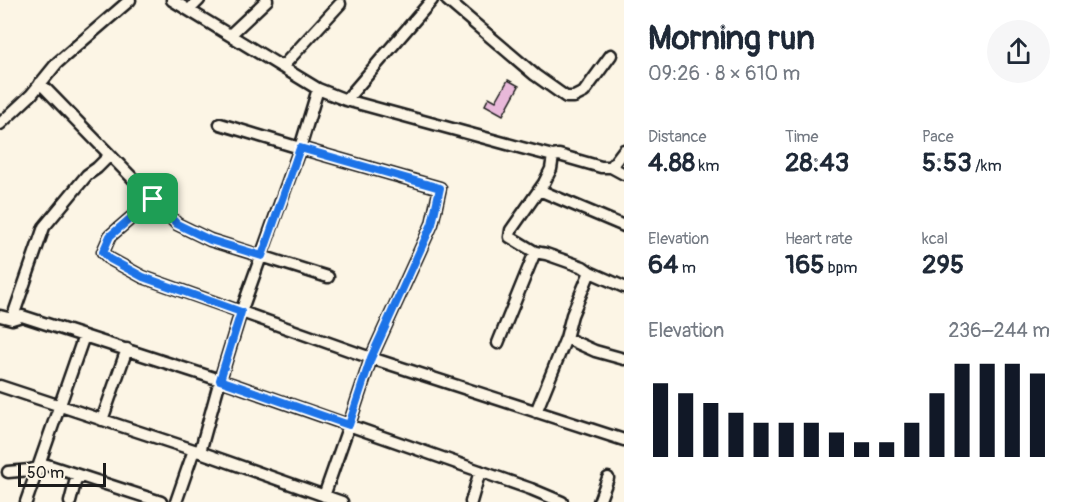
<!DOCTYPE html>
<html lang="en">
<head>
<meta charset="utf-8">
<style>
	body { margin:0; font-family:Pangolin,sans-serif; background:#f6f6f7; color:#1f2937; height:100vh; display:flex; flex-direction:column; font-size:22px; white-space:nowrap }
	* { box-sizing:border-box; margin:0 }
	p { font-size:20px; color:#747a83 }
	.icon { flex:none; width:33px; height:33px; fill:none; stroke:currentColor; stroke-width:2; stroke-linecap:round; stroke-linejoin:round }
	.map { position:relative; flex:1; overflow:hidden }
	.side { display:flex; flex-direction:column; background:#fff; width:450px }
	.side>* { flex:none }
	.scale { position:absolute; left:18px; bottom:15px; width:88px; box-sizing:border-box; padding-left:6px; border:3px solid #1c1c1c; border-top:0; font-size:16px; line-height:21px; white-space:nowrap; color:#1c1c1c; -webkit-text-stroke:4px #fcf5e5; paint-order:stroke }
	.pin { position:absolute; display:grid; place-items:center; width:51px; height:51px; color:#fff; margin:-26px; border-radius:12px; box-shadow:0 3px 9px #0006 }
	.round { display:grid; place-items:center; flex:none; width:63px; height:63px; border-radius:32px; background:#f6f6f7 }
	.overview { display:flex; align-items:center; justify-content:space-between; height:102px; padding:0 24px }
	h1 { font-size:33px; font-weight:800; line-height:45px }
	.metrics { display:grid; grid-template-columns:repeat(3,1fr); gap:9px; height:102px; padding:6px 24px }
	.metrics div { display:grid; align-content:center }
	.metrics b { font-size:26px; font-weight:800 }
	.metrics small { font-size:16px; font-weight:400 }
	.metrics p { font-size:16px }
	.chart { height:168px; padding:12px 24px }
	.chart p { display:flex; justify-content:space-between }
	.chart svg { width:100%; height:108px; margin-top:6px; stroke:#111827; stroke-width:6 }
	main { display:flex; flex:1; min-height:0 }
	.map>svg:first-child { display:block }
	.building { fill:#e9b9da; stroke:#1c1c1c; stroke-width:1.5 }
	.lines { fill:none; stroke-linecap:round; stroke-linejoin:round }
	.street-casing { stroke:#1c1c1c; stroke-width:15 }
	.street { stroke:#fcf5e5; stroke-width:10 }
	.route-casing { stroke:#fff; stroke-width:12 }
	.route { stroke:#1a73e8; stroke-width:8 }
</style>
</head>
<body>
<main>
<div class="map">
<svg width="624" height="502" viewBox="0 0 624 502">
	<rect width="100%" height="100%" fill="#fcf5e5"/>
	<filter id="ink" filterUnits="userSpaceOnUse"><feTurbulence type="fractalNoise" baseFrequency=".0167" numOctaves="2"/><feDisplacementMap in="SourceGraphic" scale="12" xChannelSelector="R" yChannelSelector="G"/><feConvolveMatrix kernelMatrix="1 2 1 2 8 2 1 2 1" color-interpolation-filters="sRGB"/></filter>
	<g filter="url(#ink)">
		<path class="building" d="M508,80l11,6 -16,29 -18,-10 4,-8 7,4z"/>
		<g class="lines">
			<defs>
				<path id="street" d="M172,0l146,89 28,11 176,48 31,8 6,-1 42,12h10l13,7
					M447,0l88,75 31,22h8l10,-5 27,-37
					M189,10l10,-10
					M230,35l37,-35
					M282,67l58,-63
					M40,83l137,141 33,16 118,37
					M346,100l86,-100
					M0,124l31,-29 26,-32 73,-63
					M220,124l80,24 140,40 -8,36 -61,134 -22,67 -25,71
					M553,156l-2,13 -7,14 -33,47 -1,7 25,15 11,2 37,13 7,5 34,15
					M611,167l13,-17
					M539,190l85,36
					M153,199l-43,37 -7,16 7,7 33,18 228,81 253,82
					M0,316l12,3 10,-3 198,64 311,109 31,13
					M12,319l32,-92 43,-52 10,-7 13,-13
					M566,338l29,13 29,8
					M498,343l37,-91
					M0,386l200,66 142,50
					M536,412l30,-74 6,-23 18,-43
					M102,420l25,-71
					M200,452l20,-72 21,-68 59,-164 18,-59
					M8,472l22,-2 17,-5 114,37
					M26,502l58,-166
					M70,502l7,-27
					M176,502l18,-52
					M471,502l9,-31
					M599,502l9,-24"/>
			</defs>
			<use href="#street" class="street-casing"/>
			<use href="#street" class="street"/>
		</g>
	</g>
	<g class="lines" filter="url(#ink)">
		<defs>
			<path id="route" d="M300,148l140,40 -8,36 -61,134 -22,67 -129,-45 21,-68 -98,-35 -33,-18 -7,-7 7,-16 43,-37 24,25 33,16 52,16z"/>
		</defs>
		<use href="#route" class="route-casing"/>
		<use href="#route" class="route"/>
	</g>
</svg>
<div class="scale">50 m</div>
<div class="pin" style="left:153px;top:199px;background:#1e9e55"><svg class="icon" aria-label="arrive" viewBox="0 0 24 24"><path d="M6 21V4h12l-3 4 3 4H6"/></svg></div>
</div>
<section class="side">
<div class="overview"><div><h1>Morning run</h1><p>09:26 · 8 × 610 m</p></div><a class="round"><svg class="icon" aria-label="share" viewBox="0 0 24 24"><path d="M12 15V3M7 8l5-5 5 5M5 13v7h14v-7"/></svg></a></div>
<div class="metrics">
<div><p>Distance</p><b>4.88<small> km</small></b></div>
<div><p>Time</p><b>28:43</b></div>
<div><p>Pace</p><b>5:53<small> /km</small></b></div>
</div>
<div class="metrics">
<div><p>Elevation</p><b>64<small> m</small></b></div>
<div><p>Heart rate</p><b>165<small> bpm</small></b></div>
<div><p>kcal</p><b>295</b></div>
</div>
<div class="chart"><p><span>Elevation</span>236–244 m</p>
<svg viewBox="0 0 160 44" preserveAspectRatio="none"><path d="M5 44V14M15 44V18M25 44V22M35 44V26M45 44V30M55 44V30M65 44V30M75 44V34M85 44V38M95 44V38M105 44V30M115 44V18M125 44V6M135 44V6M145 44V6M155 44V10"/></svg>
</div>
</section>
</main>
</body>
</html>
